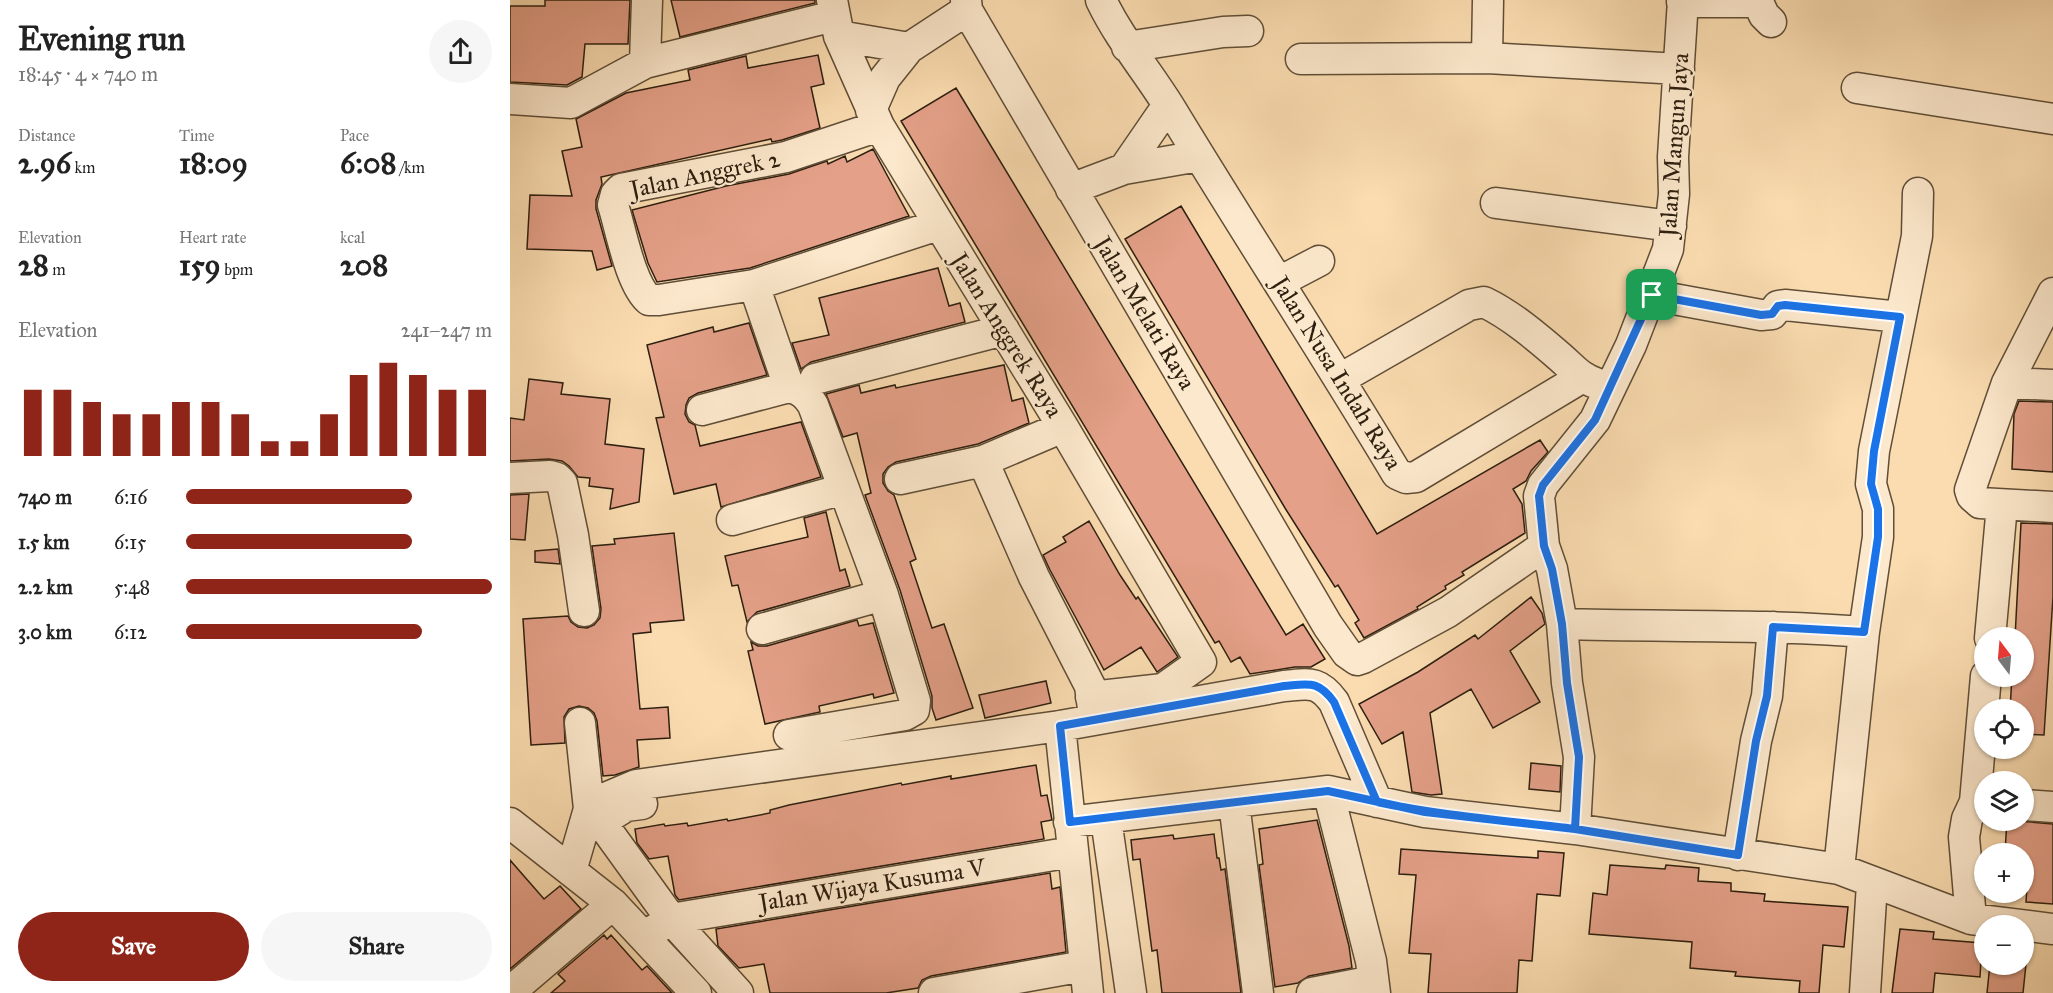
<!DOCTYPE html>
<html lang="en">
<head>
<meta charset="utf-8">
<style>
	body { margin:0; font-family:"IM FELL Great Primer",serif; background:#f6f6f6; color:#222; height:100vh; display:flex; flex-direction:column; font-size:22px; white-space:nowrap }
	* { box-sizing:border-box; margin:0 }
	p { font-size:20px; color:#767676 }
	.icon { flex:none; width:33px; height:33px; fill:none; stroke:currentColor; stroke-width:2; stroke-linecap:round; stroke-linejoin:round }
	.map { position:relative; flex:1; overflow:hidden }
	.drawer { display:flex; flex-direction:column; background:#fff; width:510px }
	.drawer>* { flex:none }
	.needle { width:39px; rotate:344deg }
	.fabs { position:absolute; left:1464px; top:627px; display:grid; gap:12px }
	.fabs a { display:grid; place-items:center; width:60px; height:60px; border-radius:50%; background:#fff; box-shadow:0 2px 4px #0004; font-size:30px }
	.pin { position:absolute; display:grid; place-items:center; width:51px; height:51px; color:#fff; margin:-26px; border-radius:12px; box-shadow:0 3px 9px #0006 }
	.round { display:grid; place-items:center; flex:none; width:63px; height:63px; border-radius:32px; background:#f6f6f6 }
	.summary { display:flex; align-items:center; justify-content:space-between; height:102px; padding:0 18px }
	h1 { font-size:33px; font-weight:700; line-height:45px }
	.stats { display:grid; grid-template-columns:repeat(3,1fr); gap:9px; height:102px; padding:6px 18px }
	.stats div { display:grid; align-content:center }
	.stats b { font-size:30px; font-weight:700 }
	.stats small { font-size:16px; font-weight:400 }
	.stats p { font-size:16px }
	.chart { height:168px; padding:12px 18px }
	.chart p { display:flex; justify-content:space-between }
	.chart svg { width:100%; height:108px; margin-top:6px; stroke:#8f2418; stroke-width:6 }
	.button { display:flex; gap:12px; margin-top:auto; padding:12px 18px }
	.button a { flex:1; height:69px; border-radius:36px; background:#8f2418; color:#fff; font-size:24px; font-weight:700; line-height:69px; text-align:center }
	.button a+a { background:#f6f6f6; color:#222 }
	ul { padding:0 18px; list-style:none; font-size:20px }
	li { display:grid; grid-template-columns:96px 72px 1fr; align-items:center; height:45px }
	li i { height:15px; border-radius:8px; background:#8f2418 }
	main { display:flex; flex:1; min-height:0 }
	.map>svg:first-child { display:block }
	.building { fill:#e4a088; stroke:#2d1f0f; stroke-width:1.5 }
	.lines { fill:none; stroke-linecap:round; stroke-linejoin:round }
	.street-casing { stroke:#604e37; stroke-width:33 }
	.street { stroke:#fce8cc; stroke-width:30 }
	.route-casing { stroke:#fff; stroke-width:12 }
	.route { stroke:#1a73e8; stroke-width:8 }
	.labels { text-anchor:middle; dominant-baseline:central; stroke-width:4.5; stroke-linejoin:round; paint-order:stroke }
	.street-label { font-size:24px; fill:#2d1f0f; stroke:#fce8cc }
</style>
</head>
<body>
<main>
<section class="drawer">
<div class="summary"><div><h1>Evening run</h1><p>18:45 · 4 × 740 m</p></div><a class="round"><svg class="icon" aria-label="share" viewBox="0 0 24 24"><path d="M12 15V3M7 8l5-5 5 5M5 13v7h14v-7"/></svg></a></div>
<div class="stats">
<div><p>Distance</p><b>2.96<small> km</small></b></div>
<div><p>Time</p><b>18:09</b></div>
<div><p>Pace</p><b>6:08<small> /km</small></b></div>
</div>
<div class="stats">
<div><p>Elevation</p><b>28<small> m</small></b></div>
<div><p>Heart rate</p><b>159<small> bpm</small></b></div>
<div><p>kcal</p><b>208</b></div>
</div>
<div class="chart"><p><span>Elevation</span>241–247 m</p>
<svg viewBox="0 0 160 44" preserveAspectRatio="none"><path d="M5 44V17M15 44V17M25 44V22M35 44V27M45 44V27M55 44V22M65 44V22M75 44V27M85 44V38M95 44V38M105 44V27M115 44V11M125 44V6M135 44V11M145 44V17M155 44V17"/></svg>
</div>
<ul>
<li><b>740 m</b>6:16<i style="width:74%"></i></li>
<li><b>1.5 km</b>6:15<i style="width:74%"></i></li>
<li><b>2.2 km</b>5:48<i style="width:100%"></i></li>
<li><b>3.0 km</b>6:12<i style="width:77%"></i></li>
</ul>
<div class="button"><a>Save</a><a>Share</a></div>
</section>
<div class="map">
<svg width="1543" height="993" viewBox="0 0 1543 993">
	<rect width="100%" height="100%" fill="#fadcb0"/>
	<filter id="stains"><feTurbulence type="fractalNoise" baseFrequency=".00333" numOctaves="4"/><feColorMatrix values="0 0 0 0 .2 0 0 0 0 .09 0 0 0 0 .02 0 0 0 .5 -.17"/></filter>
	<radialGradient id="worn" r=".72"><stop offset=".6" stop-color="#630" stop-opacity="0"/><stop offset="1" stop-color="#630" stop-opacity=".3"/></radialGradient>
	<path class="building" d="M35,0h85l-2,44h-43l-3,33 -15,8 -57,-3v-76h35z
		M161,0h144v3l-135,34z
		M308,55l6,29 -13,3 9,41 -38,12 -10,2 -1,-3 -170,38 1,7 -6,16v9l16,57 -15,4 -5,-19 -65,-2 3,-54 42,1 -10,-45 20,-4 -6,-28 50,-26 64,-13 -2,-10 58,-14 2,12z
		M446,88l330,547 17,-11 22,35 -14,8h-16l-45,7 -10,-17 -9,5 -12,-21 -4,2 -314,-522z
		M363,149l36,67 -159,52 -93,14 -9,-19 -16,-53 94,-24 63,-12 38,-13 1,3 17,-8 2,6z
		M671,206l196,328 163,-94 8,12 -17,19 -5,10 -13,8 9,15 3,29 -63,39 2,3 -19,11 1,3 -29,18 1,2 -54,29 -9,-15 4,-3 -21,-35 -3,2 -50,-79 -160,-269z
		M428,268l11,38 11,-3 5,19 -154,40 -10,7 -9,-26 37,-8 -10,-37z
		M239,323l18,52 -69,18 -9,5 -3,7 -1,9 4,8 6,3 5,21 101,-24 20,55 -100,30 -5,-23 -42,10 -18,-76 8,-1 -17,-72 66,-18 1,5z
		M494,365l8,36 11,-3 6,25 -51,21 -82,18 -8,5 -5,7v9l5,8 6,4 22,64 -6,3 22,66 12,-4 29,84 -37,12 -4,-12v-12l-32,-106 -35,-95 6,-2 -14,-60 -14,4 -17,-43 33,-9 2,8 34,-8 1,3z
		M19,379l34,4 -2,11 49,5 -5,45 39,5 -5,53 -29,7 3,-20 -24,-3 1,-8 -12,-1 -9,-11 -7,-5 -13,-2 -39,2v-43l14,2z
		M1509,401l34,1v70l-41,-3 2,-55z
		M19,494l-4,46 -15,-1v-44z
		M316,512l14,59 5,-2 5,17 -93,26 -10,10 -9,-37 -6,1 -7,-30 83,-19 -4,-19z
		M579,521l31,54 16,24 2,-2 40,60 -21,15 -16,-25 -37,23 -54,-100 -7,-15 23,-13 -3,-5z
		M1511,523l32,1v73l-9,138 -20,-1v-24h-14l2,-34h12v-38h-9z
		M164,533l10,87 -34,3 1,9 -18,2 7,75 28,-2 2,31 -33,2 2,27 -24,8 -12,1 -6,-55 -3,-8 -6,-5 -9,-2 -10,3 -5,8 1,26 -34,2 -8,-126 45,-3 3,6 7,5 9,1 7,-3 6,-7 1,-9 -9,-63 23,-2 -1,-5z
		M48,549l2,15 -25,-2v-11z
		M1021,597l11,16 3,11 -35,27 30,51 -47,26 -22,-39 -41,24 12,81 -11,1 -19,-3 -9,-60 -21,12 -23,-40 59,-32 57,-37 3,4z
		M347,620l2,6 14,-3 21,70 -20,5 -1,-4 -54,12 1,6 -55,12 -17,-73 5,-1 -2,-8 7,4h9z
		M536,681l5,22 -66,15 -6,-23z
		M1021,763l30,3 -1,26 -31,-3z
		M526,765l5,31 6,-1 5,25 -11,2 3,17 -365,61 -4,-5 -7,-39 -19,3 -12,-16 -2,-14 29,-5 1,2 22,-3 1,3 39,-7 1,2 42,-8v-3l19,-5 112,-22 1,2 49,-9v3z
		M807,820l32,126 3,22 -43,8 -11,7 -23,4 -16,-122 4,-1 -4,-35z
		M1497,820l46,4v80l-27,-2 3,-44 -5,-1v-3l-19,-2z
		M704,834l3,24h2l2,12 4,-1 16,124h-79l-5,-43 -5,1 -12,-92 -7,1 -2,-20 42,-5 1,4z
		M891,849l137,9v-7l26,2 -4,43 -23,-2 -5,67 -13,-1 -2,33h-89l3,-39 -22,-1 7,-78 -17,-1z
		M0,860l34,39 16,-13 21,23 -71,60z
		M1100,865l55,4 1,-4 33,3 -1,13 33,2v8l34,3 -1,7 84,6 -4,40 -21,-2 -4,48h-20l1,-12 -65,-5 1,-4 -46,-4 2,-26 -103,-8 4,-41 14,2z
		M540,873l2,16 8,-2 6,65 -135,24 -9,4 -4,8 -32,5h-116l-6,-29 -25,4 -21,-22 -2,-17z
		M1390,929l34,3 -1,7 49,4 -2,34 -45,-4 -2,20h-41z
		M94,935l3,4 4,-4 31,35 5,-4 25,27h-121l14,-12 -7,-7z
		M1480,964h36l-3,29h-36z"/>
	<g class="lines">
		<defs>
			<path id="street" d="M322,0l7,36 40,90 184,301 138,235 -38,27 -72,8
				M456,0l1,10 361,616 19,27 10,7 6,-2 85,-46 96,-66
				M591,0c19,40 48,73 71,111 74,122 152,241 225,363l9,4 10,-1 165,-99
				M1172,2h76l6,13 7,7
				M329,36l70,12
				M617,47l96,-15 25,-1
				M977,58l1,-58
				M791,59l186,-1 192,11
				M135,63l2,-63
				M1347,88l196,31
				M0,99l61,4 74,-40 189,-47
				M361,110l14,-32 24,-30 58,-38
				M369,126l-93,31 -165,32 -5,5 -3,11c8,25 17,78 36,95h10l95,-15 184,-60
				M614,169l44,-64
				M561,189l53,-20 75,-13
				M986,203l175,23
				M769,282l40,-21
				M244,285l35,102c12,3 17,7 24,18l70,190 32,106 -1,9 -9,5 -116,20
				M1543,293l-46,90 -37,107 2,6 8,7 73,4
				M1142,295l109,20 11,-1 6,-8 7,-1 115,12
				M305,379l189,-49
				M830,379l129,-74 15,-3c27,13 53,35 76,55 16,14 19,20 38,27
				M1497,383l46,2
				M192,410l87,-23
				M473,461l51,116 56,109 4,30
				M0,478l40,-2 7,2 5,5 11,52 11,76
				M390,479l83,-18 80,-34
				M222,520l112,-31
				M1052,624c100,3 201,0 302,8
				M252,629l121,-34
				M1480,638l12,-133
				M550,726l28,267
				M818,791l43,170 4,32
				M1465,802l11,-126
				M724,803l24,190
				M132,804l-16,2 -19,12 -1,11 65,90 67,74
				M79,805l47,-20 424,-59 224,-40c25,-2 34,-6 50,16l43,100
				M1514,805l29,2
				M596,819l25,174
				M559,822l259,-31 97,21 150,17 264,40 132,50 82,10
				M0,823l103,81 83,89
				M1065,829l4,-72 -12,-74 -5,-59 -10,-55 -8,-23 -5,-50 4,-11 52,-65 36,-75 37,-96 6,-55 -1,-37 10,-157
				M1228,855l18,-114 11,-45 6,-69
				M1329,869l25,-237 14,-95v-28l-7,-25 3,-33 43,-215 1,-43
				M61,871l18,-62 -9,-86
				M1461,919l-7,-82 3,-18 8,-17h9
				M134,937l27,-18 401,-67
				M0,992l103,-88
				M424,993l150,-27
				M802,993l61,-12
				M1355,993l7,-109"/>
		</defs>
		<use href="#street" class="street-casing"/>
		<use href="#street" class="street"/>
	</g>
	<g class="lines">
		<defs>
			<path id="route" d="M1142,295l-57,125 -52,65 -4,11 5,50 8,23 10,55 5,59 12,74 -4,72c-66,-8 -133,-13 -198,-27l-43,-100c-16,-22 -25,-18 -50,-16l-224,40 10,96 258,-31 97,21 150,17 163,26 18,-114 11,-45 6,-69 91,5 14,-95v-28l-7,-25 3,-33 26,-134 -115,-12 -7,1 -6,8 -11,1 -109,-20"/>
		</defs>
		<use href="#route" class="route-casing"/>
		<use href="#route" class="route"/>
	</g>
	<g class="labels">
		<g class="street-label">
			<text transform="translate(1164 145) rotate(-86)">Jalan Mangun Jaya</text>
			<text transform="translate(195 174) rotate(-12)">Jalan Anggrek 2</text>
			<text transform="translate(635 313) rotate(59)">Jalan Melati Raya</text>
			<text transform="translate(497 335) rotate(58)">Jalan Anggrek Raya</text>
			<text transform="translate(827 373) rotate(58)">Jalan Nusa Indah Raya</text>
			<text transform="translate(362 885) rotate(-9)">Jalan Wijaya Kusuma V</text>
		</g>
	</g>
	<rect width="100%" height="100%" filter="url(#stains)"/>
	<rect width="100%" height="100%" fill="url(#worn)"/>
</svg>
<div class="fabs">
<a><svg class="needle" viewBox="-14 -14 28 28"><path d="M0-13l5 13h-10z" fill="#e53935"/><path d="M0 13l5-13h-10z" fill="#767676"/></svg></a>
<a><svg class="icon" aria-label="locate" viewBox="0 0 24 24"><circle cx="12" cy="12" r="6"/><path d="M12 2v4M12 18v4M2 12h4M18 12h4"/></svg></a>
<a><svg class="icon" aria-label="layers" viewBox="0 0 24 24"><path d="M12 4l9 5-9 5-9-5zM3 14l9 5 9-5"/></svg></a>
<a>+</a>
<a>−</a>
</div>
<div class="pin" style="left:1142px;top:295px;background:#1e9e55"><svg class="icon" aria-label="arrive" viewBox="0 0 24 24"><path d="M6 21V4h12l-3 4 3 4H6"/></svg></div>
</div>
</main>
</body>
</html>
